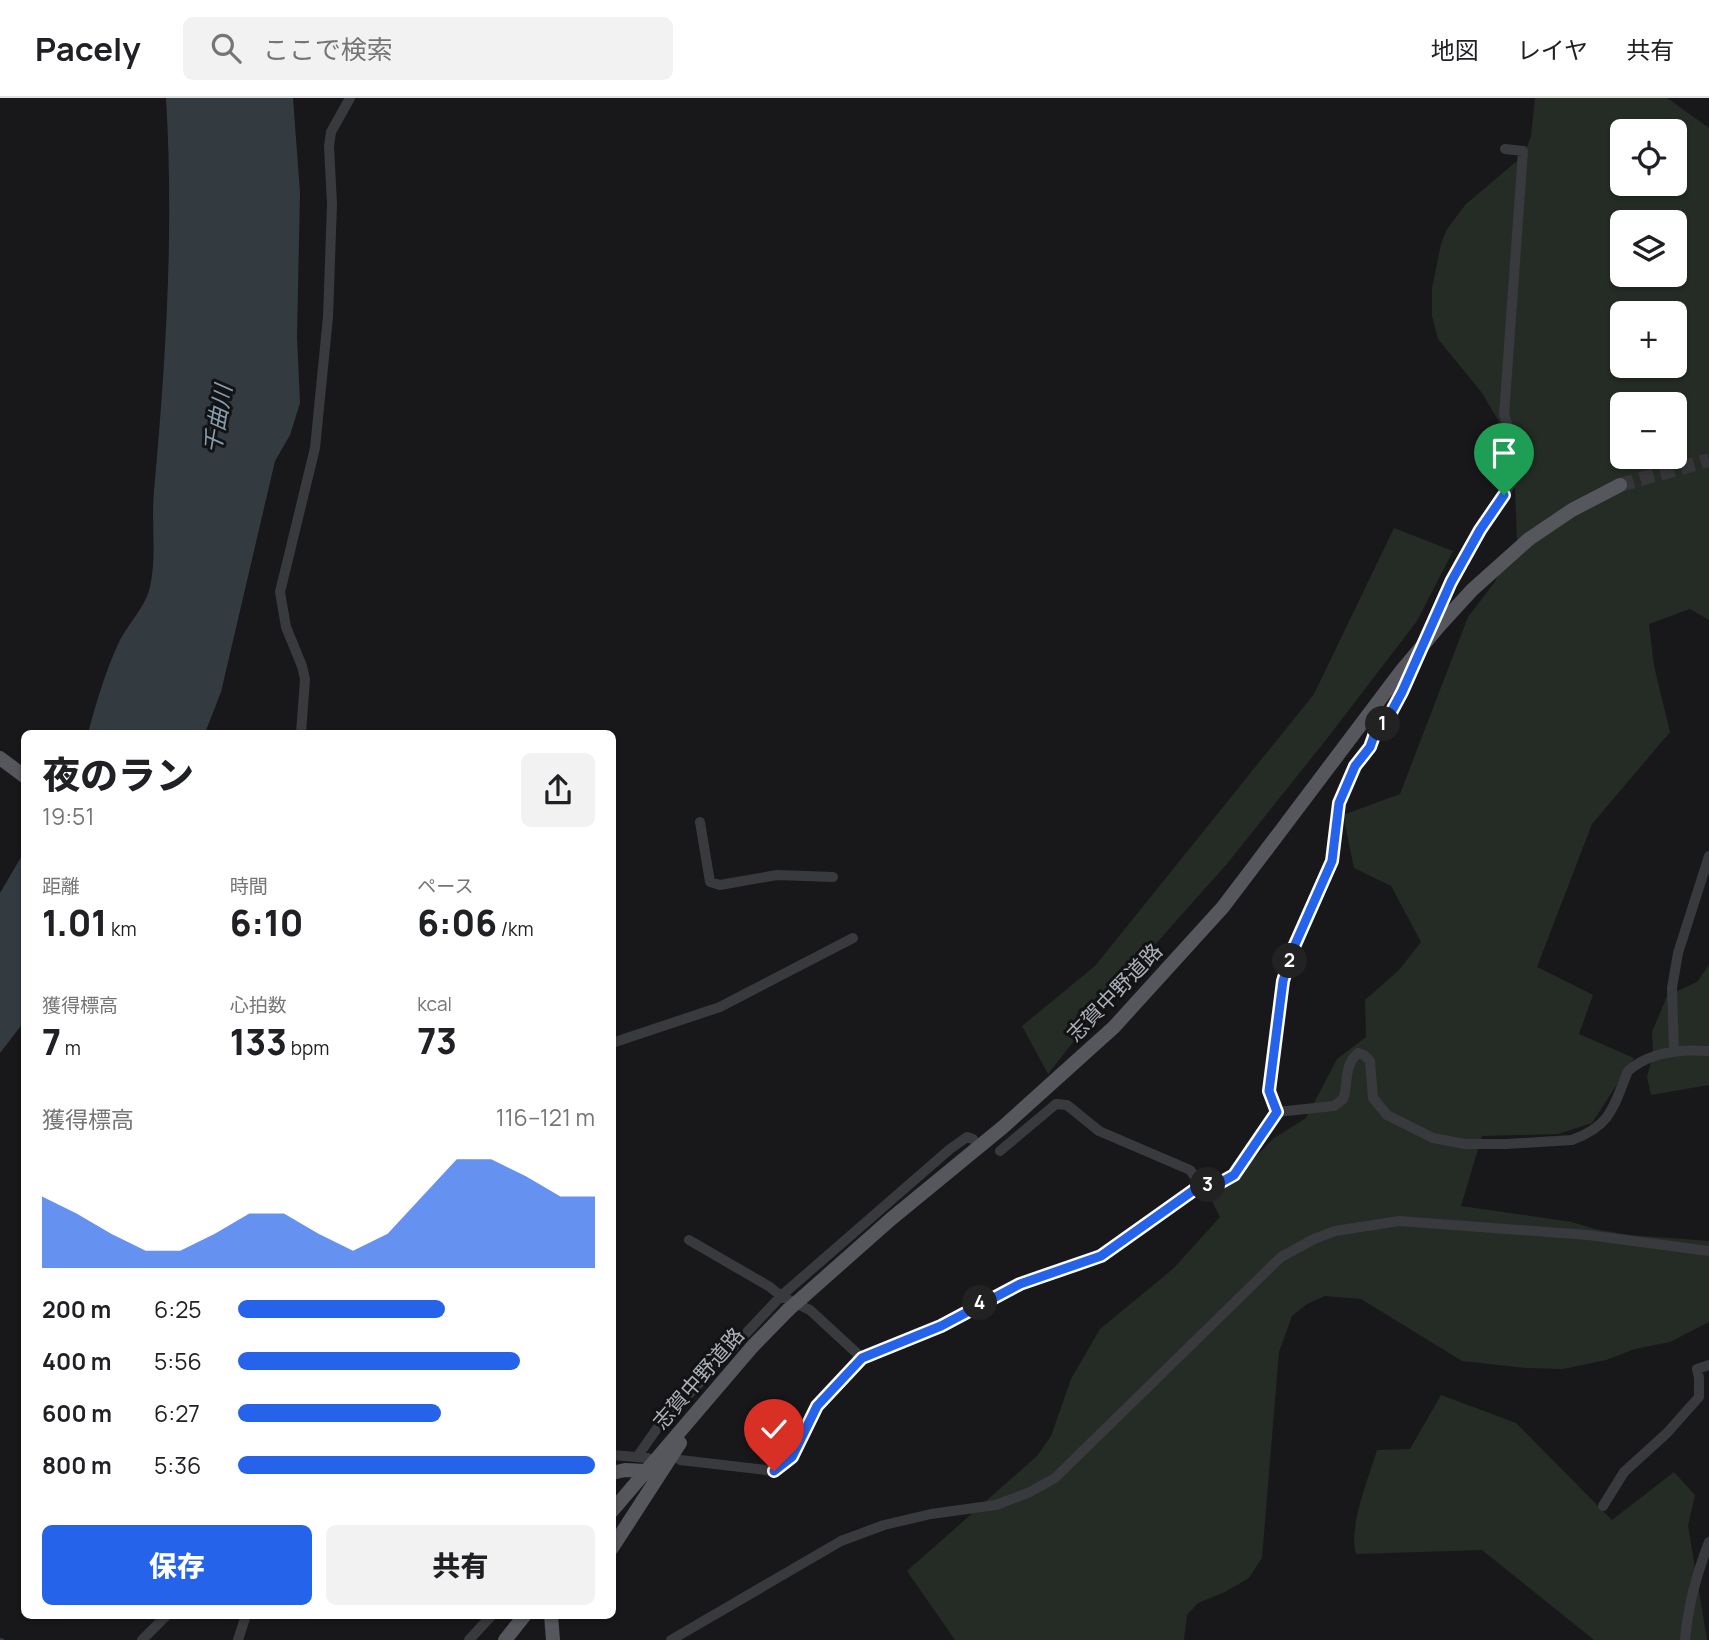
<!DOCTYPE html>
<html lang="ja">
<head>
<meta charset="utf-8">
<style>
	body { margin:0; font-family:Manrope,"Noto Sans JP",sans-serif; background:#f2f2f2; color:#202124; height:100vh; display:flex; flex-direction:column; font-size:26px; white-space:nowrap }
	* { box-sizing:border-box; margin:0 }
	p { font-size:23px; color:#757577 }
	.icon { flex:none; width:38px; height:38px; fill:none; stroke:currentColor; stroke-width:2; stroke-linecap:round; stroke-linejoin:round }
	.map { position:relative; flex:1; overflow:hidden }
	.panel { position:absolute; left:21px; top:632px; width:595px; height:889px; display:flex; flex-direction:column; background:#fff; border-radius:10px; box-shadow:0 2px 5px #0004 }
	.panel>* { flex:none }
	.buttons { position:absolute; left:1610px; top:21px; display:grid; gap:14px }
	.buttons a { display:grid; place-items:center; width:77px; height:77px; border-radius:10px; background:#fff; box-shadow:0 2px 5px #0004; font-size:35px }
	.pin { position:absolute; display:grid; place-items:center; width:60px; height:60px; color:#fff; margin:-72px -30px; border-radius:50% 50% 50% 0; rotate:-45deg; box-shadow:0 0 7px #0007 }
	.pin .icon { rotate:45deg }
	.km { position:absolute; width:35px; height:35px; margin:-18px; border-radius:50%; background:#222; color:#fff; font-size:19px; line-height:35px; text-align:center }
	.round { display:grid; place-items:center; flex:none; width:74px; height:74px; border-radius:10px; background:#f2f2f2 }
	.head { display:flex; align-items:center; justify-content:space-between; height:119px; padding:0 21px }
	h1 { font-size:38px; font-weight:800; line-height:52px }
	.figures { display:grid; grid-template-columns:repeat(3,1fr); gap:10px; height:119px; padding:7px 21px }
	.figures div { display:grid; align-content:center }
	.figures b { font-size:35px; font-weight:800 }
	.figures small { font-size:19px; font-weight:400 }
	.figures p { font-size:19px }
	.chart { height:196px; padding:14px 21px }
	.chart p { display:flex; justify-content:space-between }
	.chart svg { width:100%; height:126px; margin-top:7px; fill:#2563eb; opacity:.7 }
	.primary-button { display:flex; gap:14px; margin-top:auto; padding:14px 21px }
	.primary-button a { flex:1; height:80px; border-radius:10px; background:#2563eb; color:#fff; font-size:28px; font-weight:800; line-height:80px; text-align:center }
	.primary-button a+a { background:#f2f2f2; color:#202124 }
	ul { padding:0 21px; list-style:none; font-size:23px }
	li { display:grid; grid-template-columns:112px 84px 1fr; align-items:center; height:52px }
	li i { height:18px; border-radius:9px; background:#2563eb }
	header { display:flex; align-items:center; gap:42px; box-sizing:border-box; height:98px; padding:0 35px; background:#fff; border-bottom:2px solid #e0e0e0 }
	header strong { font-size:33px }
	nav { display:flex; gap:38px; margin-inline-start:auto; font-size:24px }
	.search { width:490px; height:63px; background:#f2f2f2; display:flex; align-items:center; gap:18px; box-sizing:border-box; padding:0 24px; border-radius:10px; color:#757577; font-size:26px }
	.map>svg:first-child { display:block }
	.green { fill:#242c25; fill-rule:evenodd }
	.water { fill:#333b41 }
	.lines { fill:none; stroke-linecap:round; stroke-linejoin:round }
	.stream { stroke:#333b41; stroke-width:2.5 }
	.major-tunnel { stroke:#36363a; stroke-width:14; stroke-dasharray:14 7; stroke-linecap:butt }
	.minor { stroke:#393a3e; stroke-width:10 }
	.major { stroke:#56575d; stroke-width:14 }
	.major-bridge { stroke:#56575d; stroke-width:14 }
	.route-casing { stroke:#fff; stroke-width:14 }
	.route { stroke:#2563eb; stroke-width:9 }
	.labels { text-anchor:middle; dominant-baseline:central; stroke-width:6; stroke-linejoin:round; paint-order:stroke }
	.street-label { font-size:21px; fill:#acb0b8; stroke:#131315 }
	.water-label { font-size:23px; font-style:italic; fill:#879daf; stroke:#131315 }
</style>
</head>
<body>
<header>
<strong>Pacely</strong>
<div class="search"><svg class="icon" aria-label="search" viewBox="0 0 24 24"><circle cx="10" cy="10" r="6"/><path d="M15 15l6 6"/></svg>ここで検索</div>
<nav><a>地図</a><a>レイヤ</a><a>共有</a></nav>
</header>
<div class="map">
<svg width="1709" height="1542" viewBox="0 0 1709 1542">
	<rect width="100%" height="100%" fill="#18181a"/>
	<path class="green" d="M1535,0h132l42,30v492l-19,-11 -41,15 5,42 16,66 -78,92 -55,143 56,28 -14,39 55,24 -42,65 -34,11 -76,2 -21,70 111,16 23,7 34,6 80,6v81l-39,20 -35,7 -29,11 -43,9 -36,-1 -65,-7 -101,-62 -36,-3 -18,8 -15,12 -13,36 -17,206 -13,20 -24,14 -27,11 -11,12 -3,25h-229l-48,-69 130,-115 14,-20 20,-57 29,-50 73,-60 47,-52 -8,-16 62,-63 32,-20 31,-59 29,-22 -1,-37 34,-30 22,-28 -30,-56 -37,-18 -11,-53 57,-21 68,-177 26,-34 23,-42 -3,-78 -13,-38 -19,-32 -44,-54 -6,-23v-28l9,-44 6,-15 19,-25 58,-49 7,-19zM1622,33h53v53h-53zM1622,124h53v53h-53zM1622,215h53v53h-53zM1622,306h53v53h-53z
		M1394,430l59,23 -36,70 -88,115 -103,129 -115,129 -63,80 -26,-48 73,-60 219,-272z
		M1709,867v120l-58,10 -4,-18 6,-22 -1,-23 15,-36 30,-14z
		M1441,1297l75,28 96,97 62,-48 21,23 -7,31 19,114h-113l-112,-90 -126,4c-8,-27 13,-77 21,-104l33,-1z"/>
	<path class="water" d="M166,0h127l7,95 -3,144 3,66 -10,32 -15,26 -54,231 -16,41h-117c8,-30 18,-63 31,-91 9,-18 27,-36 31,-55 7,-32 1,-64 4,-96 12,-131 20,-261 12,-393z
		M24,754v170l-24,31v-160z"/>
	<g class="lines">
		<path class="stream" d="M0,1541l3,1"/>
		<path class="major-tunnel" d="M1620,387l89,-25"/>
		<path class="minor" d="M1428,536l31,-67 63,-101 -18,-51 19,-264 -18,-2
			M301,635l4,-54 -3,-13 -16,-39 -6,-35 35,-144 13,-131 4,-113 -3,-58 2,-14 19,-34
			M700,724l10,60 10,3 57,-10 56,2
			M612,945l108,-36 133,-69
			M1674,953l-2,-63 6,-35 31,-97
			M1277,1014l-8,-21 14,-110 10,-32 40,-88 6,-58 5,-10 11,-27 15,-19 5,-14 13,-15 31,-63
			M1000,1053l56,-47 11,1 32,26 91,39 11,15
			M689,1142l81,47 11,9 29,14 52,48
			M612,1357l36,3
			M637,1359l21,-30 123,-131 169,-147 17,-12 6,2
			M680,1362l94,11 18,-14 25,-51 45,-48 79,-32 79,-42 81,-28 47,-31 53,-40 17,-1 16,-9 43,-63 57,-6 9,-7c6,-16 0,-33 15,-46l6,2 6,6 3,37 14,17 46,23 32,6h41l66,-4c40,-15 41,-33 56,-69 21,-19 54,-22 81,-20
			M1603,1408l21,-34 43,-39 32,-36v-19l-2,-9 12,-4
			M142,1542l25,-25
			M238,1542l8,-25
			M469,1542l23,-25
			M671,1542l170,-99 43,-16 47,-11 65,-9 34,-13 25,-14 226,-221 33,-18 21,-8 64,-10 189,14 121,16
			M1685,1542c3,-35 11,-65 24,-98"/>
		<path class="major" d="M1529,441l43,-29 48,-25
			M0,660l24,18
			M804,1198l87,-77 112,-92 111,-100 109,-120 44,-58
			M612,1375l13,-3 21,1
			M612,1413l140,-164 36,-37
			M612,1450l68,-105
			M551,1517l2,25
			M505,1542l20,-25"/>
		<path class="major-bridge" d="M1267,751l135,-179 38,-45 32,-35 57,-51
			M788,1212l16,-14"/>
	</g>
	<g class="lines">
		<defs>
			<path id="route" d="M774,1373l18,-14 25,-51 45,-48 79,-32 79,-42 81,-28 100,-71 17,-1 16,-9 43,-63 -8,-21 14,-110 10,-32 39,-88 7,-58 16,-37 15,-19 5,-14 13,-15 14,-26 49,-110 29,-52 24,-35"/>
		</defs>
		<use href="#route" class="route-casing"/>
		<use href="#route" class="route"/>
	</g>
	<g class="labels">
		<g class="street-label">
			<text transform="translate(1114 894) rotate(-46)">志賀中野道路</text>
			<text transform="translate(698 1280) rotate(-49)">志賀中野道路</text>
		</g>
		<g class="water-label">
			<text transform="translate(217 321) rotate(-80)">千曲川</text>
		</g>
	</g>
</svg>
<div class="buttons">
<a><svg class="icon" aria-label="locate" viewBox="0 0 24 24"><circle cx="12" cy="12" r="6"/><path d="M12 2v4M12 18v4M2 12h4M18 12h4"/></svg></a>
<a><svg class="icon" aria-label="layers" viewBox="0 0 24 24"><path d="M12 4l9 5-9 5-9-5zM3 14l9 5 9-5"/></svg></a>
<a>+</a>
<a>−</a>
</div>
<div class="pin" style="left:1504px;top:397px;background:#1e9e55"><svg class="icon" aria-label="arrive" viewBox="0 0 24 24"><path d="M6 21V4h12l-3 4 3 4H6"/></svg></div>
<div class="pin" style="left:774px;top:1373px;background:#d93025"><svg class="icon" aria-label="check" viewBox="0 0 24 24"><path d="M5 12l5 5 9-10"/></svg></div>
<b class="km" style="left:1383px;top:626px">1</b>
<b class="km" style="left:1290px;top:863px">2</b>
<b class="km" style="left:1208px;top:1087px">3</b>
<b class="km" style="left:980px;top:1205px">4</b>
<section class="panel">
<div class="head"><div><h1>夜のラン</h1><p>19:51</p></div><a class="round"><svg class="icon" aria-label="share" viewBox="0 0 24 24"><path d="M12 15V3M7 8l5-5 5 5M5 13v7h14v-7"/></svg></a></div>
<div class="figures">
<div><p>距離</p><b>1.01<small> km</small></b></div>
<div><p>時間</p><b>6:10</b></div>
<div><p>ペース</p><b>6:06<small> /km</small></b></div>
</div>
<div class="figures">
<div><p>獲得標高</p><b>7<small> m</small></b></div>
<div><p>心拍数</p><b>133<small> bpm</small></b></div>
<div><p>kcal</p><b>73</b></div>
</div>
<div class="chart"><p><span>獲得標高</span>116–121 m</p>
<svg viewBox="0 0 160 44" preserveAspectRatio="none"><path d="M0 44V19L10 25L20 32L30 38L40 38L50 32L60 25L70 25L80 32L90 38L100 32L110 19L120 6L130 6L140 12L150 19L160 19V44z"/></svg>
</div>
<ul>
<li><b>200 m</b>6:25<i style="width:58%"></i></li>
<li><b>400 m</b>5:56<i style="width:79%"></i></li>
<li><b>600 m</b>6:27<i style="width:57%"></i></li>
<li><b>800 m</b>5:36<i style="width:100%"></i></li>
</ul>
<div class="primary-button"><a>保存</a><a>共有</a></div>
</section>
</div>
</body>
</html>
